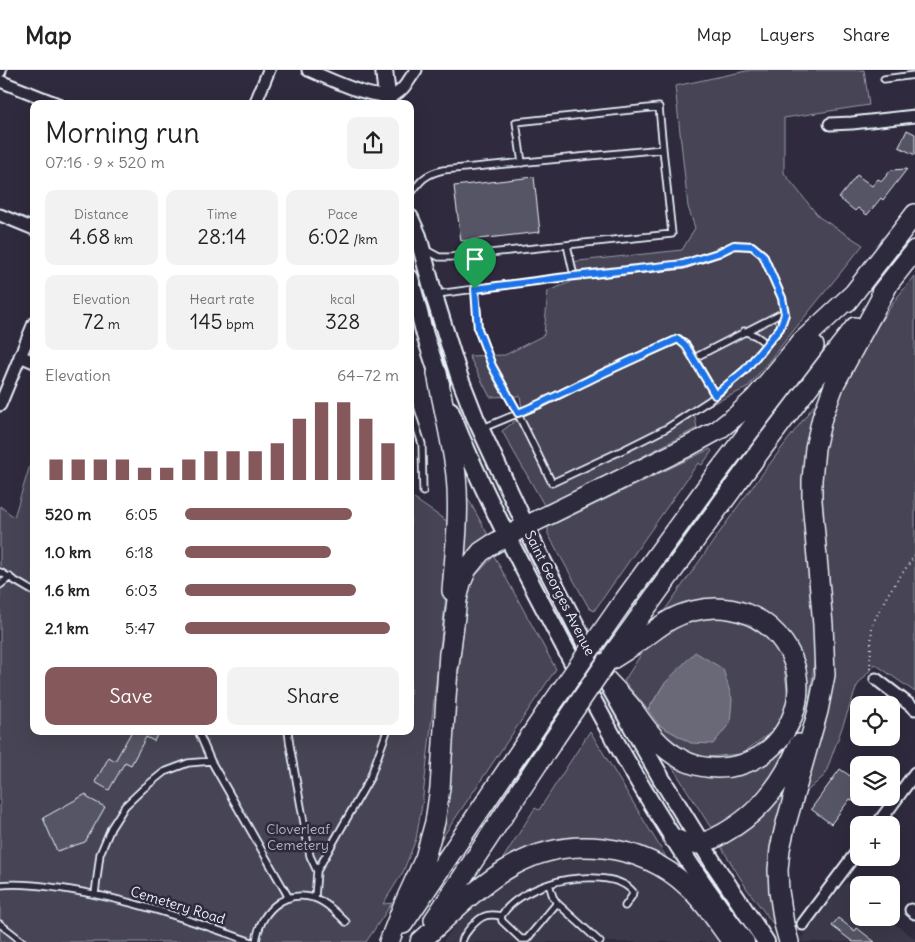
<!DOCTYPE html>
<html lang="en">
<head>
<meta charset="utf-8">
<style>
	body { margin:0; font-family:Delius,sans-serif; background:#f2f2f2; color:#222; height:100vh; display:flex; flex-direction:column; font-size:19px; white-space:nowrap }
	* { box-sizing:border-box; margin:0 }
	p { font-size:16px; color:#767676 }
	.icon { flex:none; width:28px; height:28px; fill:none; stroke:currentColor; stroke-width:2; stroke-linecap:round; stroke-linejoin:round }
	.map { position:relative; flex:1; overflow:hidden }
	.details { position:absolute; left:30px; top:30px; width:384px; height:635px; display:flex; flex-direction:column; background:#fff; border-radius:10px; box-shadow:0 5px 20px #0002 }
	.details>* { flex:none }
	.buttons { position:absolute; left:850px; top:626px; display:grid; gap:10px }
	.buttons a { display:grid; place-items:center; width:50px; height:50px; border-radius:10px; background:#fff; box-shadow:0 5px 20px #0002; font-size:25px }
	.pin { position:absolute; display:grid; place-items:center; width:42px; height:42px; color:#fff; margin:-51px -21px; border-radius:50% 50% 50% 0; rotate:-45deg; box-shadow:0 0 5px #0007 }
	.pin .icon { rotate:45deg }
	.round { display:grid; place-items:center; flex:none; width:52px; height:52px; border-radius:10px; background:#f2f2f2 }
	.headline { display:flex; align-items:center; justify-content:space-between; height:85px; padding:0 15px }
	h1 { font-size:28px; font-weight:600; line-height:38px }
	.figures { display:grid; grid-template-columns:repeat(3,1fr); gap:8px; height:85px; padding:5px 15px }
	.figures div { display:grid; align-content:center; border-radius:10px; background:#f2f2f2; text-align:center }
	.figures b { font-size:21px; font-weight:600 }
	.figures small { font-size:14px; font-weight:400 }
	.figures p { font-size:14px }
	.chart { height:140px; padding:10px 15px }
	.chart p { display:flex; justify-content:space-between }
	.chart svg { width:100%; height:90px; margin-top:5px; stroke:#85585c; stroke-width:6 }
	.button { display:flex; gap:10px; margin-top:auto; padding:10px 15px }
	.button a { flex:1; height:58px; border-radius:10px; background:#85585c; color:#fff; font-size:20px; font-weight:600; line-height:58px; text-align:center }
	.button a+a { background:#f2f2f2; color:#222 }
	ul { padding:0 15px; list-style:none; font-size:16px }
	li { display:grid; grid-template-columns:80px 60px 1fr; align-items:center; height:38px }
	li i { height:12px; border-radius:6px; background:#85585c }
	header { display:flex; align-items:center; gap:30px; box-sizing:border-box; height:70px; padding:0 25px; background:#fff; border-bottom:1px solid #e0e0e0 }
	header strong { font-size:24px }
	nav { display:flex; gap:28px; margin-inline-start:auto; font-size:18px }
	.map>svg:first-child { display:block }
	.built { fill:#3b3749 }
	.green { fill:#464455; stroke:#979aa6 }
	.water { fill:#696978; stroke:#9c9fab }
	.building { fill:#575565; stroke:#e8f1f8 }
	.lines { fill:none; stroke-linecap:round; stroke-linejoin:round }
	.service-casing { stroke:#e8f1f8; stroke-width:9 }
	.minor-casing { stroke:#e8f1f8; stroke-width:15 }
	.secondary-casing { stroke:#e8f1f8; stroke-width:20 }
	.trunk-casing { stroke:#e8f1f8; stroke-width:22 }
	.path { stroke:#e8f1f8; stroke-width:2; stroke-dasharray:1 4; stroke-linecap:butt }
	.service { stroke:#2f2a3d; stroke-width:5.5 }
	.minor { stroke:#2f2a3d; stroke-width:11 }
	.secondary { stroke:#2f2a3d; stroke-width:16 }
	.trunk { stroke:#2f2a3d; stroke-width:19 }
	.trunk-bridge-casing { stroke:#e8f1f8; stroke-width:22; stroke-linecap:butt }
	.trunk-bridge { stroke:#2f2a3d; stroke-width:19 }
	.route-casing { stroke:#fff; stroke-width:10 }
	.route { stroke:#1a73e8; stroke-width:6 }
	.labels { text-anchor:middle; dominant-baseline:central; stroke-width:5; stroke-linejoin:round; paint-order:stroke }
	.street-label { font-size:14px; fill:#e8f1f8; stroke:#2f2a3d }
	.park-label { font-size:14px; fill:#afb4bf; stroke:#2f2a3d }
</style>
</head>
<body>
<header>
<strong>Map</strong>
<nav><a>Map</a><a>Layers</a><a>Share</a></nav>
</header>
<div class="map">
<svg width="915" height="872" viewBox="0 0 915 872">
	<rect width="100%" height="100%" fill="#2f2a3d"/>
	<filter id="ink" filterUnits="userSpaceOnUse"><feTurbulence type="fractalNoise" baseFrequency=".02" numOctaves="2"/><feDisplacementMap in="SourceGraphic" scale="10" xChannelSelector="R" yChannelSelector="G"/><feConvolveMatrix kernelMatrix="1 2 1 2 8 2 1 2 1" color-interpolation-filters="sRGB"/></filter>
	<g filter="url(#ink)">
		<path class="built" d="M604,785l49,12 42,36 30,39h-282l15,-22 33,-30 48,-26z
			M846,812l5,1 8,8v27h27l29,20v4h-115l1,-4z"/>
		<path class="green" d="M751,0h113l5,35 -85,13v55l35,44 44,28 -116,143 -53,24 3,16 -123,64 -30,13 -42,-74 21,-16 -3,-19 -30,1 -21,-41 36,-1 39,-20 4,-44 23,-9 -2,-20 113,-12 13,-22 -7,-21 -13,-121z
			M915,206v416l-40,-28 -18,22 -32,89 -20,18 28,-143 -15,-171 7,-54 24,-57 49,-72z
			M824,322l-14,45 6,213 -7,52 -15,40 -35,55 -46,34 -42,-66 2,-3 69,9 60,-67 -32,-85 -108,-5 79,-112z
			M710,379l2,2 -10,14 -4,-2 -104,148 -5,-3 -41,-74v-7z
			M34,382v279h376v-235l44,30 -32,279 -6,34 -7,18 -6,15 -20,32 9,-1 -26,39h-366v-436l14,11z
			M465,423l23,42 -28,29z
			M494,486l62,113 -116,172 28,-253 5,-11 6,-5z
			M695,546h35l35,15 17,23 7,48 -16,29 -32,23 -45,4 -40,-30 3,-3 32,18 -27,-59 -16,26 -24,-29 25,-39z
			M590,661l79,131 -37,-15 -128,15 -2,-2 33,-52 4,2z
			M796,695l-26,102 4,58 -27,-36 -27,-44z"/>
		<path class="water" d="M695,582l28,17 9,30 -2,24 -17,21 -22,-1 -32,-18 -11,-15 16,-26z"/>
		<path class="building" d="M907,60l8,4v21l-16,-8z
			M907,99l-24,31 -2,-2 -14,17 -9,-7 -3,3 -16,-13 18,-23 15,11 6,-7 4,2 9,-11z
			M534,107l6,55 -79,9 -7,-55z
			M132,661h27l-5,10 -8,-4 -15,28 -6,-3 -16,28 -14,-8 14,-25 6,4z
			M840,699l19,13v23l-9,-6 -19,25 -20,-15z
			M86,724l2,4 17,9 -20,35 -28,9 -14,-33z
			M838,848l17,13 2,-3 18,14h-22l-21,-16z"/>
		<g class="lines">
			<defs>
				<path id="service" d="M884,9l31,-4
					M522,93l-6,-41 143,-15 4,42
					M410,125c10,-14 15,-21 33,-25l220,-21 9,85 -222,23h-11l-13,-7
					M475,219l3,40 14,37 20,36 40,81 73,-34 42,-21 43,-28 35,-30 35,-42 5,-14 -3,-16 -19,-43 -11,-9 -17,-1 -17,8 -35,12 -109,11
					M437,224l137,-18 -7,-31
					M744,261l12,5 11,8
					M694,288l90,-46
					M410,337l12,37 1,48
					M483,358l58,-24 51,-26 52,-24 35,-15 8,7 28,49
					M0,502l34,20
					M0,515l10,-8
					M198,661l13,30 78,137
					M288,661l2,15 20,110 7,15
					M549,814c21,-7 69,-12 84,8l-1,4 -7,10
					M0,815c22,-2 43,1 65,4 65,10 124,31 187,53
					M95,824l5,-40 11,-26 14,-22 19,-18 20,-16 24,-9 23,-2
					M315,828l2,-27 53,-93 17,-47
					M557,833l-30,36h-6l-19,-18 -1,-5c11,-17 30,-26 48,-32l4,13 4,6 43,39
					M0,854l23,18
					M256,872c4,-29 26,-53 58,-44 12,4 23,15 32,24
					M462,872c1,-6 4,-9 8,-14 10,-11 15,-15 31,-12"/>
				<path id="minor" d="M308,0c20,8 69,33 88,24 9,-5 14,-16 20,-24
					M0,1v-1
					M0,11l58,23
					M255,34l14,-34
					M830,54l22,-1 63,-7
					M0,145l34,14
					M20,286l14,6
					M0,335l34,-82
					M876,609l39,30
					M877,755l38,-52
					M911,840l4,3
					M803,854l56,-75"/>
				<path id="secondary" d="M384,0l4,34
					M410,148l8,18 18,66 23,74 16,41 60,129 50,97 76,135 53,86 52,78
					M410,208l15,57 16,49
					M450,340c29,74 66,145 103,215 57,110 117,219 193,317"/>
				<path id="trunk" d="M881,223l34,-43
					M847,232l68,-88
					M437,303c6,34 15,68 19,102 4,38 -1,78 -4,116
					M620,536l85,-117 109,-143
					M613,584c79,-110 158,-220 242,-327
					M449,595l8,-65 4,-17 6,-14 14,-17 12,-8 33,-18 161,-79 31,-17 19,-15 18,-17 46,-56 53,-49
					M604,607c9,10 19,20 28,31 14,20 26,39 49,51 18,10 40,11 59,6 16,-5 30,-14 40,-27 49,-64 -10,-147 -87,-127 -22,5 -32,15 -49,27 -12,9 -25,17 -38,25
					M673,768c7,3 14,7 22,6 10,0 20,-6 29,-11 36,-20 60,-52 75,-89
					M434,850l121,-182
					M403,854l142,-210
					M389,872l14,-36 22,-48 10,-36 5,-34 9,-135
					M420,872c30,-27 59,-58 94,-77 55,-30 127,-22 173,21 18,16 31,37 45,56
					M789,872l-5,-18 -5,-33 -1,-21 2,-21 5,-22 33,-116 7,-36 -2,-50 -11,-124v-21l3,-32 7,-30 13,-35 53,-98"/>
			</defs>
			<use href="#service" class="service-casing"/>
			<use href="#minor" class="minor-casing"/>
			<use href="#secondary" class="secondary-casing"/>
			<use href="#trunk" class="trunk-casing"/>
			<path class="path" d="M870,599l2,-44 16,-31 27,-39"/>
			<use href="#service" class="service"/>
			<use href="#minor" class="minor"/>
			<use href="#secondary" class="secondary"/>
			<use href="#trunk" class="trunk"/>
			<defs>
				<path id="trunk-bridge" d="M545,644l75,-108
					M555,668l51,-75"/>
			</defs>
			<use href="#trunk-bridge" class="trunk-bridge-casing"/>
			<use href="#trunk-bridge" class="trunk-bridge"/>
		</g>
	</g>
	<g class="lines" filter="url(#ink)">
		<defs>
			<path id="route" d="M734,175l18,1 11,9 19,43 3,16 -5,14 -35,42 -30,25 -29,-49 -8,-7c-29,13 -58,26 -87,40 -25,12 -48,24 -73,34l-26,-47 -14,-37 -3,-40 99,-13 109,-12 35,-11z"/>
		</defs>
		<use href="#route" class="route-casing"/>
		<use href="#route" class="route"/>
	</g>
	<g class="labels">
		<g class="street-label">
			<text transform="translate(560 523) rotate(63)">Saint Georges Avenue</text>
			<text transform="translate(178 835) rotate(17)">Cemetery Road</text>
		</g>
		<g class="park-label">
			<text x="298" y="759">Cloverleaf<tspan x="298" dy="16">Cemetery</tspan></text>
		</g>
	</g>
</svg>
<div class="buttons">
<a><svg class="icon" aria-label="locate" viewBox="0 0 24 24"><circle cx="12" cy="12" r="6"/><path d="M12 2v4M12 18v4M2 12h4M18 12h4"/></svg></a>
<a><svg class="icon" aria-label="layers" viewBox="0 0 24 24"><path d="M12 4l9 5-9 5-9-5zM3 14l9 5 9-5"/></svg></a>
<a>+</a>
<a>−</a>
</div>
<div class="pin" style="left:475px;top:219px;background:#1e9e55"><svg class="icon" aria-label="arrive" viewBox="0 0 24 24"><path d="M6 21V4h12l-3 4 3 4H6"/></svg></div>
<section class="details">
<div class="headline"><div><h1>Morning run</h1><p>07:16 · 9 × 520 m</p></div><a class="round"><svg class="icon" aria-label="share" viewBox="0 0 24 24"><path d="M12 15V3M7 8l5-5 5 5M5 13v7h14v-7"/></svg></a></div>
<div class="figures">
<div><p>Distance</p><b>4.68<small> km</small></b></div>
<div><p>Time</p><b>28:14</b></div>
<div><p>Pace</p><b>6:02<small> /km</small></b></div>
</div>
<div class="figures">
<div><p>Elevation</p><b>72<small> m</small></b></div>
<div><p>Heart rate</p><b>145<small> bpm</small></b></div>
<div><p>kcal</p><b>328</b></div>
</div>
<div class="chart"><p><span>Elevation</span>64–72 m</p>
<svg viewBox="0 0 160 44" preserveAspectRatio="none"><path d="M5 44V34M15 44V34M25 44V34M35 44V34M45 44V38M55 44V38M65 44V34M75 44V30M85 44V30M95 44V30M105 44V26M115 44V14M125 44V6M135 44V6M145 44V14M155 44V26"/></svg>
</div>
<ul>
<li><b>520 m</b>6:05<i style="width:78%"></i></li>
<li><b>1.0 km</b>6:18<i style="width:68%"></i></li>
<li><b>1.6 km</b>6:03<i style="width:80%"></i></li>
<li><b>2.1 km</b>5:47<i style="width:96%"></i></li>
</ul>
<div class="button"><a>Save</a><a>Share</a></div>
</section>
</div>
</body>
</html>
